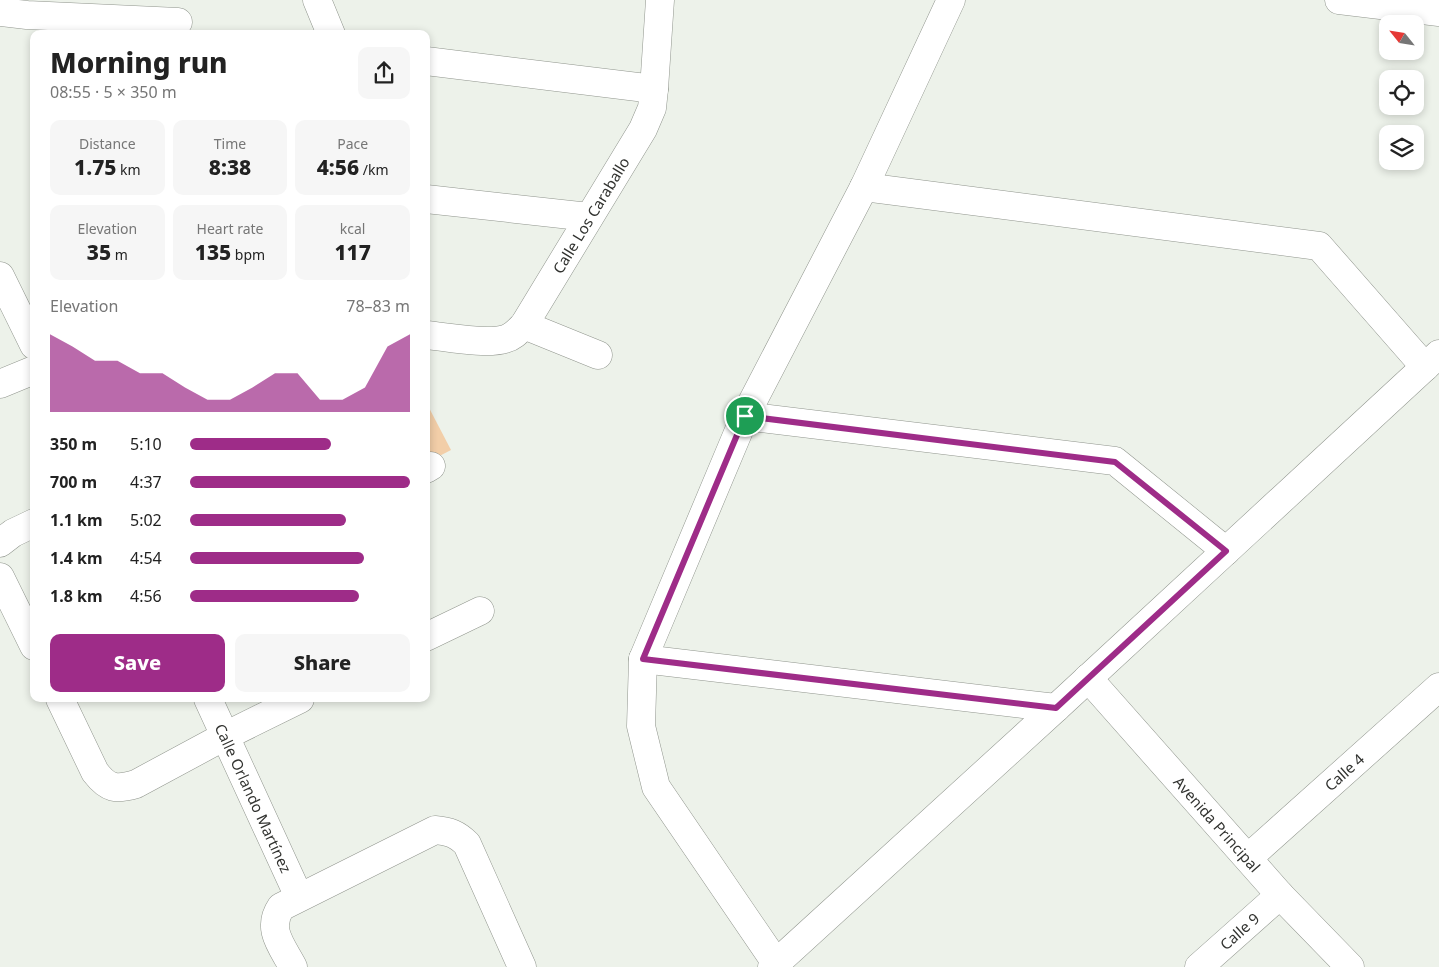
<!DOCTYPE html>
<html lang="en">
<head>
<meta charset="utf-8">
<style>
	body { margin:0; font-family:"Noto Sans",sans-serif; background:#f6f6f6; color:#222; height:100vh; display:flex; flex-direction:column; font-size:19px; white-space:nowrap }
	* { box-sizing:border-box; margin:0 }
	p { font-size:16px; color:#767676 }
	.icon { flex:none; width:28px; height:28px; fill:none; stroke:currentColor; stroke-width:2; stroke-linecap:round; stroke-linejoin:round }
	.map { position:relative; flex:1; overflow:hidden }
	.drawer { position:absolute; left:30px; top:30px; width:400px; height:672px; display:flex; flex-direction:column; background:#fff; border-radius:10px; box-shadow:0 2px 8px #0003 }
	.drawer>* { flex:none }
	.needle { width:32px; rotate:300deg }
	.buttons { position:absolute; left:1379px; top:15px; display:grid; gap:10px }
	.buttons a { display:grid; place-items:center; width:45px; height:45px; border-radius:10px; background:#fff; box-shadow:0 2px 8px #0003; font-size:25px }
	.pin { position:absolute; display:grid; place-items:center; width:42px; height:42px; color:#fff; margin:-21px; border:2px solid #fff; border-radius:50%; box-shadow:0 1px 5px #0007 }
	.round { display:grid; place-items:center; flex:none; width:52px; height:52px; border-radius:10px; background:#f6f6f6 }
	.summary { display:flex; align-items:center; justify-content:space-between; height:85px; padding:0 20px }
	h1 { font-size:28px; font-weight:800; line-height:38px }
	.metrics { display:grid; grid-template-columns:repeat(3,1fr); gap:8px; height:85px; padding:5px 20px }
	.metrics div { display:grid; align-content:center; border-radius:10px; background:#f6f6f6; text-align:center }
	.metrics b { font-size:21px; font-weight:800 }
	.metrics small { font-size:14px; font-weight:400 }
	.metrics p { font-size:14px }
	.chart { height:140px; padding:10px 20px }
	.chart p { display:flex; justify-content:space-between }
	.chart svg { width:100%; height:90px; margin-top:5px; fill:#9e2c88; opacity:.7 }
	.button { display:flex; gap:10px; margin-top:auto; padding:10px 20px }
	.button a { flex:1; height:58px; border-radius:10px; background:#9e2c88; color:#fff; font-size:20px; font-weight:800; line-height:58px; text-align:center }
	.button a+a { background:#f6f6f6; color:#222 }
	ul { padding:0 20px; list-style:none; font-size:16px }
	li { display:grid; grid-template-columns:80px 60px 1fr; align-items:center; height:38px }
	li i { height:12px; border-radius:6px; background:#9e2c88 }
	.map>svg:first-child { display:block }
	.green { fill:#f2cea8 }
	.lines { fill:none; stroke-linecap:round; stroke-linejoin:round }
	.minor-casing { stroke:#90958d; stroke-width:29 }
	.minor { stroke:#fff; stroke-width:28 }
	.route-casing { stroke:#fff; stroke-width:10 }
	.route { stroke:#9e2c88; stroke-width:6 }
	.labels { text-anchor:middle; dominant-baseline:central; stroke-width:4.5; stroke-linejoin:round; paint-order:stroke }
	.street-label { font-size:15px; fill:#323330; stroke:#fff }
</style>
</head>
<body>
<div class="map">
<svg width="1439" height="967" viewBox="0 0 1439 967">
	<rect width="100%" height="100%" fill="#edf2ea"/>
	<path class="green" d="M426,402l25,48 -25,13z"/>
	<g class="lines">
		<defs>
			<g id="minor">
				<path d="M317,0l14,34"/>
				<path d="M1339,0l100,12"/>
				<path d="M0,12l27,3 151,7"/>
				<path d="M426,61l228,28"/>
				<path d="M864,187l455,59 106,121"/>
				<path d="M426,199l163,18"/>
				<path d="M0,276l34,69"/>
				<path d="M524,325l74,30"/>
				<path id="s1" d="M426,335c21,2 60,10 79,4 8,-2 13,-8 19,-14l119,-196 9,-21 2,-19 6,-89"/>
				<path d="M0,384l34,-14"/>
				<path d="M745,416l370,45 111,90"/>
				<path d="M426,469l5,-3"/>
				<path d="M0,543l13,-10 21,-10"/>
				<path d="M0,577l34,69"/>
				<path d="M426,637l54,-26"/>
				<path d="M643,659l413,49"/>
				<path id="s2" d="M1088,678l192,217 70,72"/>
				<path d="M60,699l35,73c13,17 21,18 41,12l89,-48 75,-37"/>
				<path id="s3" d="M208,699l91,198"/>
				<path id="s4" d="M1248,858l191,-171"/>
				<path d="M776,963l-120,-176 -15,-61 2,-67 102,-243 119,-229 87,-187"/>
				<path d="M293,967c-11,-21 -27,-38 -12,-60l154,-77c14,1 22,4 32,14l55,123"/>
				<path d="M772,967l284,-259 383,-354"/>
				<path id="s5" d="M1199,967l81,-72"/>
			</g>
		</defs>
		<use href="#minor" class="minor-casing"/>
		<use href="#minor" class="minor"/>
	</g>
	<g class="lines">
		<defs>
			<path id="route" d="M745,416l370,46 111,89 -170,157 -413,-49z"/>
		</defs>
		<use href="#route" class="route-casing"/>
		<use href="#route" class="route"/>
	</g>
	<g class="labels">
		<g class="street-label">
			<text stroke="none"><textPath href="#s1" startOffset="232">Calle Los Caraballo</textPath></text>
			<text stroke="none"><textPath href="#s4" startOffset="129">Calle 4</textPath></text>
			<text stroke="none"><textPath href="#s3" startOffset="109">Calle Orlando Martínez</textPath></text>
			<text stroke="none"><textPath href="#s2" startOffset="195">Avenida Principal</textPath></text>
			<text stroke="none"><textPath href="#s5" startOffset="54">Calle 9</textPath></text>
		</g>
	</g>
</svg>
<div class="buttons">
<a><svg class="needle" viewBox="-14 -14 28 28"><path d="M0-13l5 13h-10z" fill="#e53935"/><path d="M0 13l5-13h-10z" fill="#767676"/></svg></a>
<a><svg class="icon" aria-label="locate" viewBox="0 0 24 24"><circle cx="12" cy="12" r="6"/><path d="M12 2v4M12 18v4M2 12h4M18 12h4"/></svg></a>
<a><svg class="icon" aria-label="layers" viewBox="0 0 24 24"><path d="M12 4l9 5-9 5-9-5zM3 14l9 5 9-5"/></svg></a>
</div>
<div class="pin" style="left:745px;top:416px;background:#1e9e55"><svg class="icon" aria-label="arrive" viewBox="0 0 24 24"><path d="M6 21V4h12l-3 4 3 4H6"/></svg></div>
<section class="drawer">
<div class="summary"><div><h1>Morning run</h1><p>08:55 · 5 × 350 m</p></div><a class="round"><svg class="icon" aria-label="share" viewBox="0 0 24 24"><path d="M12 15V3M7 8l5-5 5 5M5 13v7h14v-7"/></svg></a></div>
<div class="metrics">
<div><p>Distance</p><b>1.75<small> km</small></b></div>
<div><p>Time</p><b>8:38</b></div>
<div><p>Pace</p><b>4:56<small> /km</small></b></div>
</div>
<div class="metrics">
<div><p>Elevation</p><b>35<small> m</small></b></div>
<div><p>Heart rate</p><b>135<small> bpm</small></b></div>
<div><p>kcal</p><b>117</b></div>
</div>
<div class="chart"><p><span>Elevation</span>78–83 m</p>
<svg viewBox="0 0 160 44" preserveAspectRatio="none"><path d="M0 44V6L10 12L20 19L30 19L40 25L50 25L60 32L70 38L80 38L90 32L100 25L110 25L120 38L130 38L140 32L150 12L160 6V44z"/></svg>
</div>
<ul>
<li><b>350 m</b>5:10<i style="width:64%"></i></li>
<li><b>700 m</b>4:37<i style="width:100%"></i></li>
<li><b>1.1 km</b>5:02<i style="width:71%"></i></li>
<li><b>1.4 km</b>4:54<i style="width:79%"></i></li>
<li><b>1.8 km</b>4:56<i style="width:77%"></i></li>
</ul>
<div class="button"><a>Save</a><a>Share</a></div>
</section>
</div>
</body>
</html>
